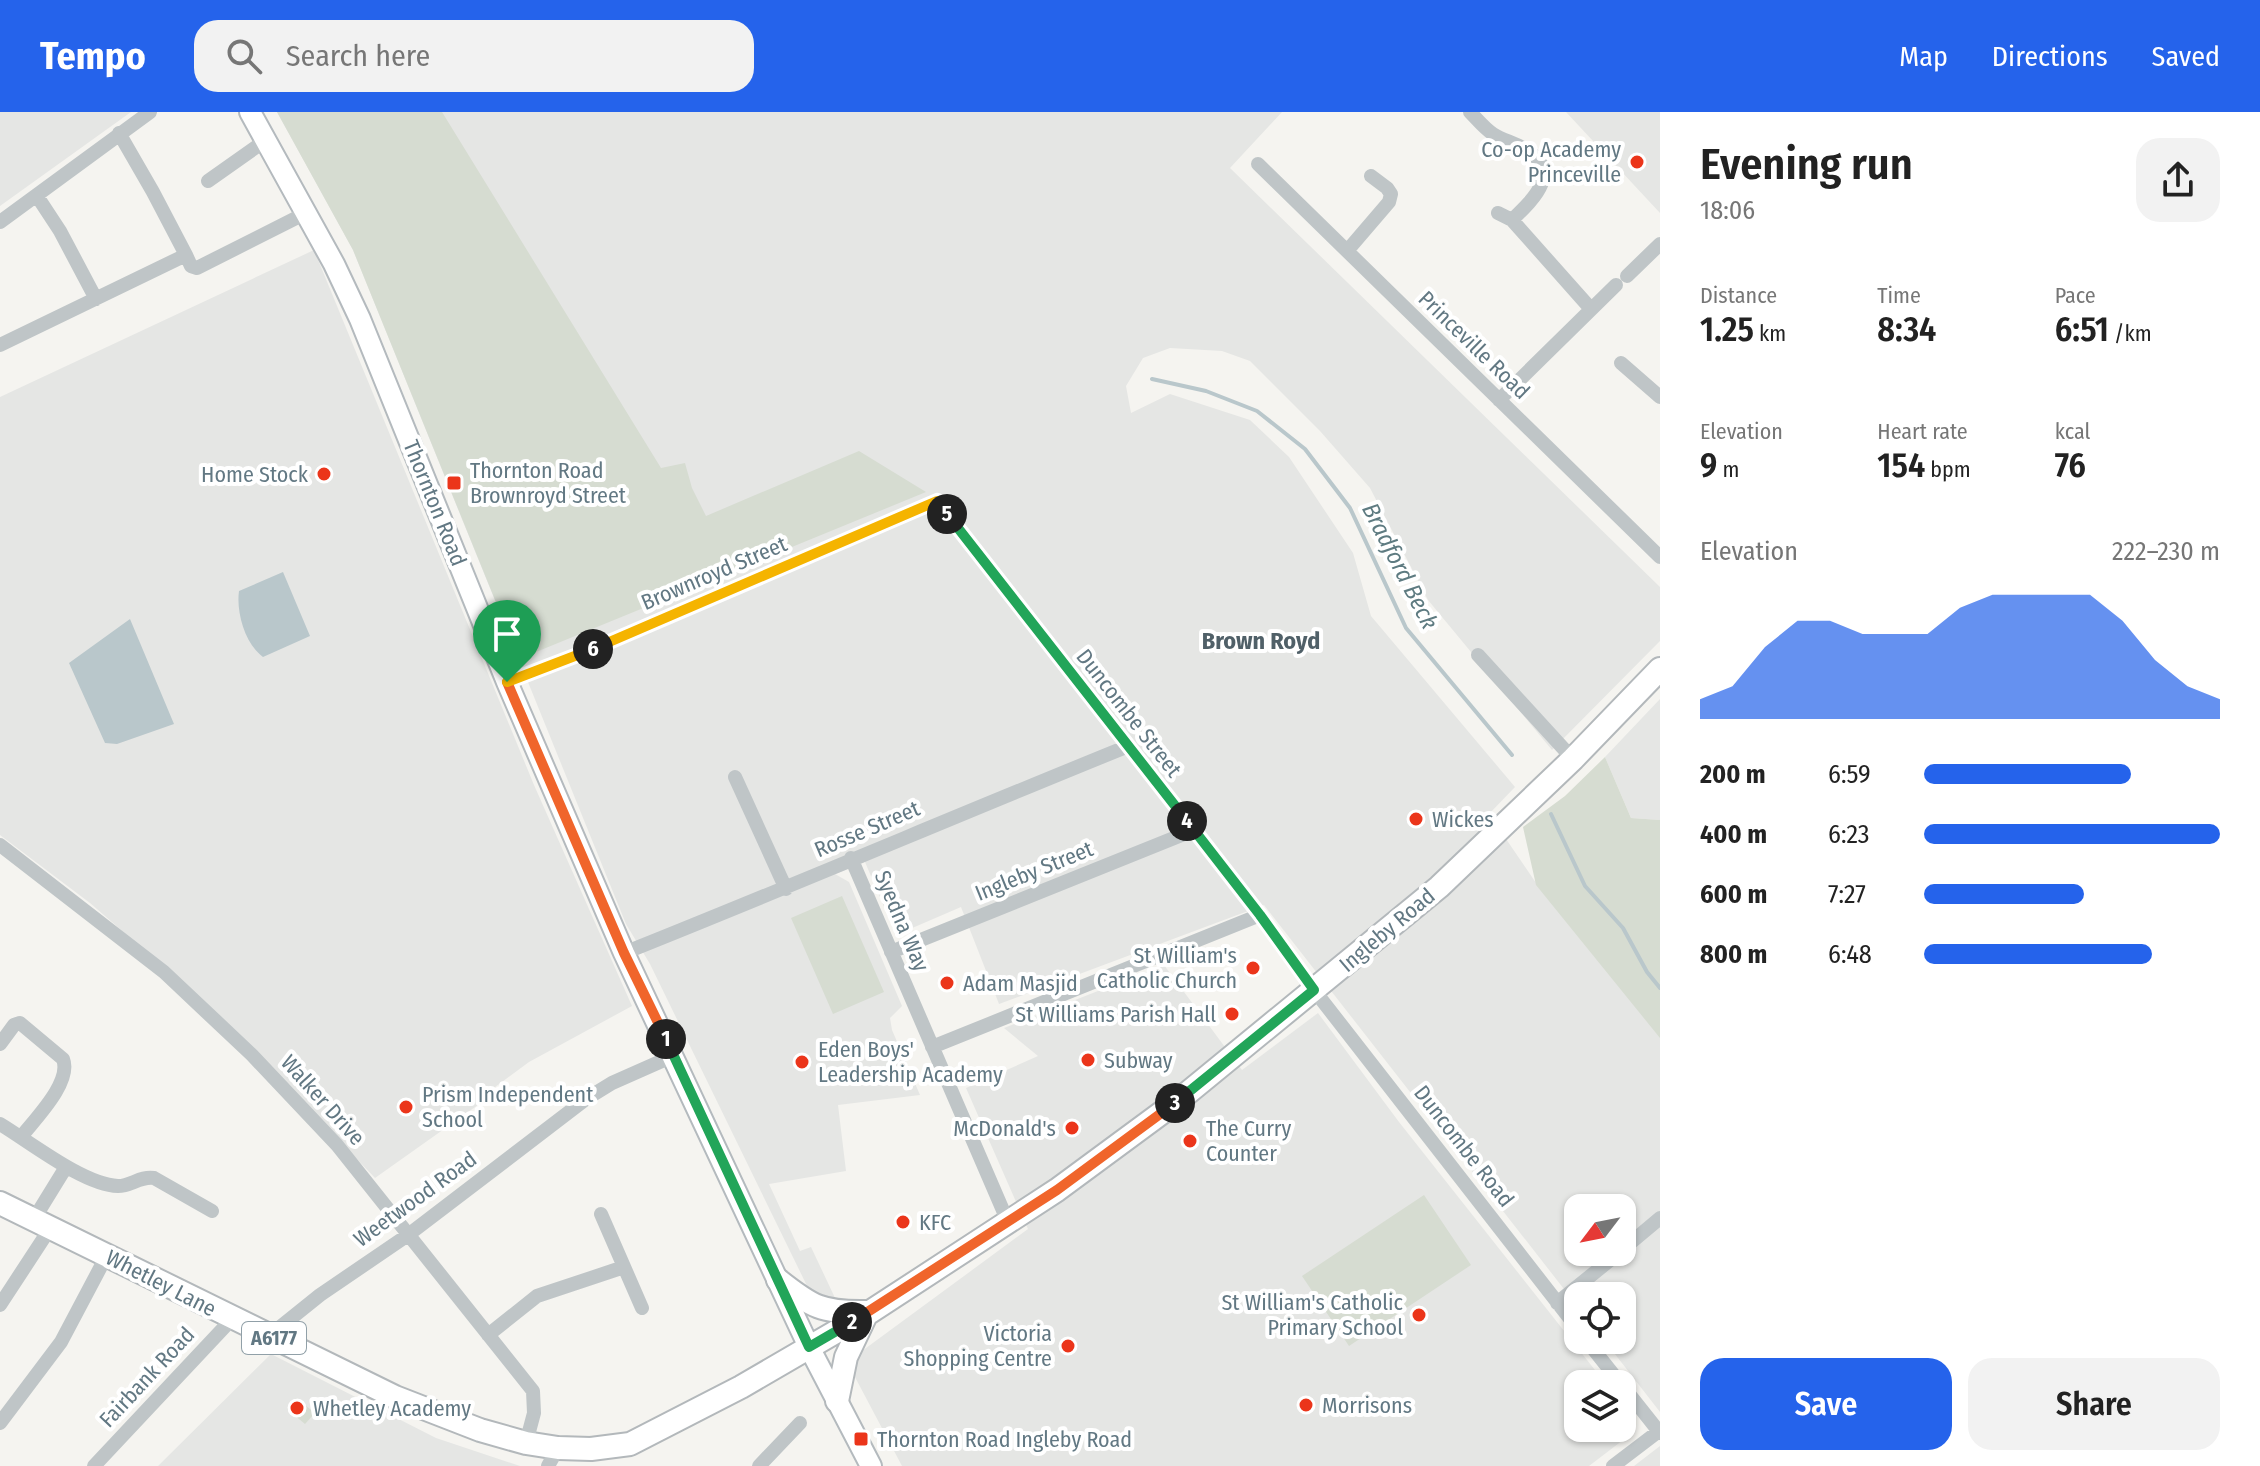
<!DOCTYPE html>
<html lang="en">
<head>
<meta charset="utf-8">
<style>
	body { margin:0; font-family:"Fira Sans Condensed",sans-serif; background:#f2f2f2; color:#222; height:100vh; display:flex; flex-direction:column; font-size:30px; white-space:nowrap }
	* { box-sizing:border-box; margin:0 }
	p { font-size:26px; color:#767676 }
	.icon { flex:none; width:44px; height:44px; fill:none; stroke:currentColor; stroke-width:2; stroke-linecap:round; stroke-linejoin:round }
	.map { position:relative; flex:1; overflow:hidden }
	.panel { display:flex; flex-direction:column; background:#fff; width:600px }
	.panel>* { flex:none }
	.needle { width:52px; rotate:238deg }
	.buttons { position:absolute; left:1564px; top:1082px; display:grid; gap:16px }
	.buttons a { display:grid; place-items:center; width:72px; height:72px; border-radius:16px; background:#fff; box-shadow:0 2px 6px #0004; font-size:40px }
	.pin { position:absolute; display:grid; place-items:center; width:68px; height:68px; color:#fff; margin:-82px -34px; border-radius:50% 50% 50% 0; rotate:-45deg; box-shadow:0 0 8px #0007 }
	.pin .icon { rotate:45deg }
	.km { position:absolute; width:40px; height:40px; margin:-20px; border-radius:50%; background:#222; color:#fff; font-size:22px; line-height:40px; text-align:center }
	.round { display:grid; place-items:center; flex:none; width:84px; height:84px; border-radius:24px; background:#f2f2f2 }
	.headline { display:flex; align-items:center; justify-content:space-between; height:136px; padding:0 40px }
	h1 { font-size:44px; font-weight:600; line-height:60px }
	.figures { display:grid; grid-template-columns:repeat(3,1fr); gap:12px; height:136px; padding:8px 40px }
	.figures div { display:grid; align-content:center }
	.figures b { font-size:34px; font-weight:600 }
	.figures small { font-size:22px; font-weight:400 }
	.figures p { font-size:22px }
	.chart { height:224px; padding:16px 40px }
	.chart p { display:flex; justify-content:space-between }
	.chart svg { width:100%; height:144px; margin-top:8px; fill:#2563eb; opacity:.7 }
	.cta { display:flex; gap:16px; margin-top:auto; padding:16px 40px }
	.cta a { flex:1; height:92px; border-radius:24px; background:#2563eb; color:#fff; font-size:32px; font-weight:600; line-height:92px; text-align:center }
	.cta a+a { background:#f2f2f2; color:#222 }
	ul { padding:0 40px; list-style:none; font-size:26px }
	li { display:grid; grid-template-columns:128px 96px 1fr; align-items:center; height:60px }
	li i { height:20px; border-radius:10px; background:#2563eb }
	header { display:flex; align-items:center; gap:48px; box-sizing:border-box; height:112px; padding:0 40px; background:#2563eb; color:#fff }
	header strong { font-size:38px }
	nav { display:flex; gap:44px; margin-inline-start:auto; font-size:28px }
	.search { width:560px; height:72px; background:#f2f2f2; display:flex; align-items:center; gap:20px; box-sizing:border-box; padding:0 28px; border-radius:24px; color:#767676; font-size:30px }
	main { display:flex; flex:1; min-height:0 }
	.map>svg:first-child { display:block }
	.built { fill:#e5e6e4; fill-rule:evenodd }
	.green { fill:#d6dcd1 }
	.water { fill:#b9c7cb }
	.lines { fill:none; stroke-linecap:round; stroke-linejoin:round }
	.stream { stroke:#b9c7cb; stroke-width:4 }
	.secondary-casing { stroke:#b4babe; stroke-width:24 }
	.primary-casing { stroke:#b3b8bb; stroke-width:26 }
	.minor { stroke:#bfc5c7; stroke-width:14 }
	.secondary { stroke:#fff; stroke-width:20 }
	.primary { stroke:#fff; stroke-width:22 }
	.split-1-casing { stroke:#fff; stroke-width:16 }
	.split-2-casing { stroke:#fff; stroke-width:16 }
	.split-3-casing { stroke:#fff; stroke-width:16 }
	.split-4-casing { stroke:#fff; stroke-width:16 }
	.split-5-casing { stroke:#fff; stroke-width:16 }
	.split-6-casing { stroke:#fff; stroke-width:16 }
	.split-7-casing { stroke:#fff; stroke-width:16 }
	.split-1 { stroke:#f0652b; stroke-width:10 }
	.split-2 { stroke:#22a559; stroke-width:10 }
	.split-3 { stroke:#f0652b; stroke-width:10 }
	.split-4 { stroke:#22a559; stroke-width:10 }
	.split-5 { stroke:#22a559; stroke-width:10 }
	.split-6 { stroke:#f5b400; stroke-width:10 }
	.split-7 { stroke:#f5b400; stroke-width:10 }
	.poi-dot { fill:#eb351a; stroke:#fff; stroke-width:3 }
	.labels { text-anchor:middle; dominant-baseline:central; stroke-width:8; stroke-linejoin:round; paint-order:stroke }
	.shield { fill:#fff; stroke:#91a0a8; stroke-width:2 }
	.shield-label { font-size:20px; font-weight:bold; fill:#627883 }
	.poi-label { font-size:22px; fill:#627883; stroke:#fff; text-anchor:start }
	.street-label { font-size:22px; fill:#627883; stroke:#fff }
	.water-label { font-size:24px; font-style:italic; fill:#5e7b81; stroke:#fff }
	.neighbourhood-label { font-size:24px; font-weight:bold; fill:#506068; stroke:#fff }
</style>
</head>
<body>
<header>
<strong>Tempo</strong>
<div class="search"><svg class="icon" aria-label="search" viewBox="0 0 24 24"><circle cx="10" cy="10" r="6"/><path d="M15 15l6 6"/></svg>Search here</div>
<nav><a>Map</a><a>Directions</a><a>Saved</a></nav>
</header>
<main>
<div class="map">
<svg width="1660" height="1354" viewBox="0 0 1660 1354">
	<rect width="100%" height="100%" fill="#f5f4f0"/>
	<path class="built" d="M0,0h131l-131,94z
		M277,0h1005l-52,56 430,419v54l-108,109 -124,-150 -58,-112 -50,-57 -70,-70 -28,-10 -52,-3 -27,10 -17,28 5,27 39,-19 80,26 39,37 64,96 18,63 144,171 -26,27 45,66 126,152v380l-56,-72h18v-44h-44v11l-314,-402 -265,99 -38,-97 -65,28 -31,-73 -30,12 14,8 53,124 -12,12 2,12 28,65 -82,10 8,66 -77,13 31,67 11,-4 25,53 -9,1 -18,-11 -159,-326 -24,-40 -273,-674zM1578,1096h44v44h-44z
		M1566,0h94v101z
		M314,138l220,535 98,221 -103,56 -46,34 2,4 -110,78 -156,-163 -129,-112 -90,-68v-438z
		M1660,587v121l-29,-2 -26,-61z
		M1164,853l78,105 76,-57 81,109 207,262h-28v44h44v-23l8,9 -3,23 -38,29h-687l-55,-104 181,-133 -62,-141 72,-32 -34,-28z
		M271,1242l165,84 84,28h-362z
		M1660,1334v20h-26z"/>
	<path class="green" d="M277,0h165l219,356 24,-5 7,25 14,28 153,-65 67,41 -407,167 -166,-409z
		M1605,645l26,61 29,2v218l-124,-153 -13,-58 42,-31z
		M842,784l42,96 -51,22 -42,-96z
		M1424,1083l47,70 -122,81 -47,-70z
		M296,1286l19,15 -10,11 -18,-15z"/>
	<path class="water" d="M283,460l27,64 -47,21c-18,-13 -27,-45 -24,-66z
		M130,507l44,105 -57,20 -12,-1 -36,-80z"/>
	<g class="lines">
		<path class="stream" d="M1152,267l54,12 51,20 48,38 45,59 56,120 106,127
			M1551,702l34,72 38,42 24,44 13,16"/>
		<defs>
			<path id="secondary" d="M250,0l84,152 26,55 147,363 117,271 185,394 62,119"/>
			<path id="primary" d="M0,1091l395,194 85,33 46,13 32,5 33,1 39,-5 111,-57 129,-75 187,-122 122,-90 260,-213 134,-128 87,-90
				M778,1168c34,27 44,33 89,32
				M837,1289l9,-44 20,-42"/>
		</defs>
		<use href="#secondary" class="secondary-casing"/>
		<use href="#primary" class="primary-casing"/>
		<path class="minor" d="M1470,0c7,7 14,16 23,22 9,6 19,8 28,13 44,22 14,51 -9,73
			M119,21l34,59 33,63
			M1258,52l402,393
			M208,69l58,-41
			M37,84l23,35 36,68
			M1498,101l14,7 79,89
			M0,110l150,-110
			M1347,139l42,-49 2,-8 -4,-6 -16,-12
			M1627,164l33,-32
			M0,233l186,-90 5,11 6,2 109,-55
			M1621,251l39,34
			M1499,288l117,-115
			M1478,543l95,104
			M507,570l96,-37 334,-144 323,414 54,75 264,339
			M735,665l51,112
			M0,733l164,127 88,83 85,90 196,246 1,22 -8,30
			M851,746l157,364
			M891,840l303,-122
			M624,841c168,-67 334,-138 502,-206
			M0,932l14,-19 6,-2 43,36c9,23 -27,59 -42,78
			M932,935l328,-132
			M0,1012c30,18 84,61 118,62 13,0 22,-10 36,-8l58,33
			M601,1102l41,94
			M34,1107l32,-52
			M1622,1138l38,-32
			M1557,1191l63,-51
			M0,1193l51,-78
			M488,1223l49,-39 87,-29
			M269,1224l51,-41 88,-60 178,-136 26,-16 61,-27
			M1586,1228l35,44
			M1622,1273l38,48
			M0,1311l61,-81 46,-87
			M94,1354l138,-147
			M548,1354l10,-18
			M759,1354l41,-43
			M1613,1354l46,-35"/>
		<use href="#secondary" class="secondary"/>
		<use href="#primary" class="primary"/>
	</g>
	<g class="lines">
		<defs>
			<path id="split-1" d="M507,570l117,271 42,86"/>
			<path id="split-2" d="M666,927l143,308 43,-25"/>
			<path id="split-3" d="M852,1210l205,-132 118,-87"/>
			<path id="split-4" d="M1175,991l139,-113 -54,-75 -73,-94"/>
			<path id="split-5" d="M947,402l240,307"/>
			<path id="split-6" d="M593,537l344,-148 10,13"/>
			<path id="split-7" d="M507,570l86,-33"/>
		</defs>
		<use href="#split-1" class="split-1-casing"/>
		<use href="#split-2" class="split-2-casing"/>
		<use href="#split-3" class="split-3-casing"/>
		<use href="#split-4" class="split-4-casing"/>
		<use href="#split-5" class="split-5-casing"/>
		<use href="#split-6" class="split-6-casing"/>
		<use href="#split-7" class="split-7-casing"/>
		<use href="#split-1" class="split-1"/>
		<use href="#split-2" class="split-2"/>
		<use href="#split-3" class="split-3"/>
		<use href="#split-4" class="split-4"/>
		<use href="#split-5" class="split-5"/>
		<use href="#split-6" class="split-6"/>
		<use href="#split-7" class="split-7"/>
	</g>
	<g class="poi-dot">
		<circle cx="1637" cy="50" r="8"/>
		<circle cx="324" cy="362" r="8"/>
		<rect x="446" y="363" width="16" height="16" rx="4"/>
		<circle cx="1416" cy="707" r="8"/>
		<circle cx="1253" cy="856" r="8"/>
		<circle cx="947" cy="871" r="8"/>
		<circle cx="1232" cy="902" r="8"/>
		<circle cx="1088" cy="948" r="8"/>
		<circle cx="802" cy="950" r="8"/>
		<circle cx="406" cy="995" r="8"/>
		<circle cx="1072" cy="1016" r="8"/>
		<circle cx="1190" cy="1029" r="8"/>
		<circle cx="903" cy="1110" r="8"/>
		<circle cx="1419" cy="1203" r="8"/>
		<circle cx="1068" cy="1234" r="8"/>
		<circle cx="1306" cy="1293" r="8"/>
		<circle cx="297" cy="1296" r="8"/>
		<rect x="853" y="1319" width="16" height="16" rx="4"/>
	</g>
	<g class="labels">
		<rect class="shield" x="242" y="1210" width="64" height="32" rx="6"/>
		<g class="shield-label">
			<text x="274" y="1226">A6177</text>
		</g>
		<g class="poi-label">
			<text x="1621" y="37" text-anchor="end">Co-op Academy<tspan x="1621" dy="25">Princeville</tspan></text>
			<text x="470" y="358">Thornton Road<tspan x="470" dy="25">Brownroyd Street</tspan></text>
			<text x="308" y="362" text-anchor="end">Home Stock</text>
			<text x="1432" y="707">Wickes</text>
			<text x="1237" y="843" text-anchor="end">St William's<tspan x="1237" dy="25">Catholic Church</tspan></text>
			<text x="963" y="871">Adam Masjid</text>
			<text x="1216" y="902" text-anchor="end">St Williams Parish Hall</text>
			<text x="818" y="937">Eden Boys'<tspan x="818" dy="25">Leadership Academy</tspan></text>
			<text x="1104" y="948">Subway</text>
			<text x="422" y="982">Prism Independent<tspan x="422" dy="25">School</tspan></text>
			<text x="1056" y="1016" text-anchor="end">McDonald's</text>
			<text x="1206" y="1016">The Curry<tspan x="1206" dy="25">Counter</tspan></text>
			<text x="919" y="1110">KFC</text>
			<text x="1403" y="1190" text-anchor="end">St William's Catholic<tspan x="1403" dy="25">Primary School</tspan></text>
			<text x="1052" y="1221" text-anchor="end">Victoria<tspan x="1052" dy="25">Shopping Centre</tspan></text>
			<text x="1322" y="1293">Morrisons</text>
			<text x="313" y="1296">Whetley Academy</text>
			<text x="877" y="1327">Thornton Road Ingleby Road</text>
		</g>
		<g class="street-label">
			<text transform="translate(1474 233) rotate(44)">Princeville Road</text>
			<text transform="translate(435 391) rotate(68)">Thornton Road</text>
			<text transform="translate(714 461) rotate(-23)">Brownroyd Street</text>
			<text transform="translate(1129 601) rotate(52)">Duncombe Street</text>
			<text transform="translate(867 717) rotate(-23)">Rosse Street</text>
			<text transform="translate(1034 759) rotate(-22)">Ingleby Street</text>
			<text transform="translate(902 809) rotate(67)">Syedna Way</text>
			<text transform="translate(1387 818) rotate(-40)">Ingleby Road</text>
			<text transform="translate(323 988) rotate(48)">Walker Drive</text>
			<text transform="translate(1464 1034) rotate(52)">Duncombe Road</text>
			<text transform="translate(415 1087) rotate(-36)">Weetwood Road</text>
			<text transform="translate(161 1171) rotate(27)">Whetley Lane</text>
			<text transform="translate(147 1265) rotate(-47)">Fairbank Road</text>
		</g>
		<g class="water-label">
			<text transform="translate(1400 454) rotate(63)">Bradford Beck</text>
		</g>
		<g class="neighbourhood-label">
			<text x="1261" y="529">Brown Royd</text>
		</g>
	</g>
</svg>
<div class="buttons">
<a><svg class="needle" viewBox="-14 -14 28 28"><path d="M0-13l5 13h-10z" fill="#e53935"/><path d="M0 13l5-13h-10z" fill="#767676"/></svg></a>
<a><svg class="icon" aria-label="locate" viewBox="0 0 24 24"><circle cx="12" cy="12" r="6"/><path d="M12 2v4M12 18v4M2 12h4M18 12h4"/></svg></a>
<a><svg class="icon" aria-label="layers" viewBox="0 0 24 24"><path d="M12 4l9 5-9 5-9-5zM3 14l9 5 9-5"/></svg></a>
</div>
<div class="pin" style="left:507px;top:570px;background:#1e9e55"><svg class="icon" aria-label="arrive" viewBox="0 0 24 24"><path d="M6 21V4h12l-3 4 3 4H6"/></svg></div>
<b class="km" style="left:666px;top:927px">1</b>
<b class="km" style="left:852px;top:1210px">2</b>
<b class="km" style="left:1175px;top:991px">3</b>
<b class="km" style="left:1187px;top:709px">4</b>
<b class="km" style="left:947px;top:402px">5</b>
<b class="km" style="left:593px;top:537px">6</b>
</div>
<section class="panel">
<div class="headline"><div><h1>Evening run</h1><p>18:06</p></div><a class="round"><svg class="icon" aria-label="share" viewBox="0 0 24 24"><path d="M12 15V3M7 8l5-5 5 5M5 13v7h14v-7"/></svg></a></div>
<div class="figures">
<div><p>Distance</p><b>1.25<small> km</small></b></div>
<div><p>Time</p><b>8:34</b></div>
<div><p>Pace</p><b>6:51<small> /km</small></b></div>
</div>
<div class="figures">
<div><p>Elevation</p><b>9<small> m</small></b></div>
<div><p>Heart rate</p><b>154<small> bpm</small></b></div>
<div><p>kcal</p><b>76</b></div>
</div>
<div class="chart"><p><span>Elevation</span>222–230 m</p>
<svg viewBox="0 0 160 44" preserveAspectRatio="none"><path d="M0 44V38L10 34L20 22L30 14L40 14L50 18L60 18L70 18L80 10L90 6L100 6L110 6L120 6L130 14L140 26L150 34L160 38V44z"/></svg>
</div>
<ul>
<li><b>200 m</b>6:59<i style="width:70%"></i></li>
<li><b>400 m</b>6:23<i style="width:100%"></i></li>
<li><b>600 m</b>7:27<i style="width:54%"></i></li>
<li><b>800 m</b>6:48<i style="width:77%"></i></li>
</ul>
<div class="cta"><a>Save</a><a>Share</a></div>
</section>
</main>
</body>
</html>
